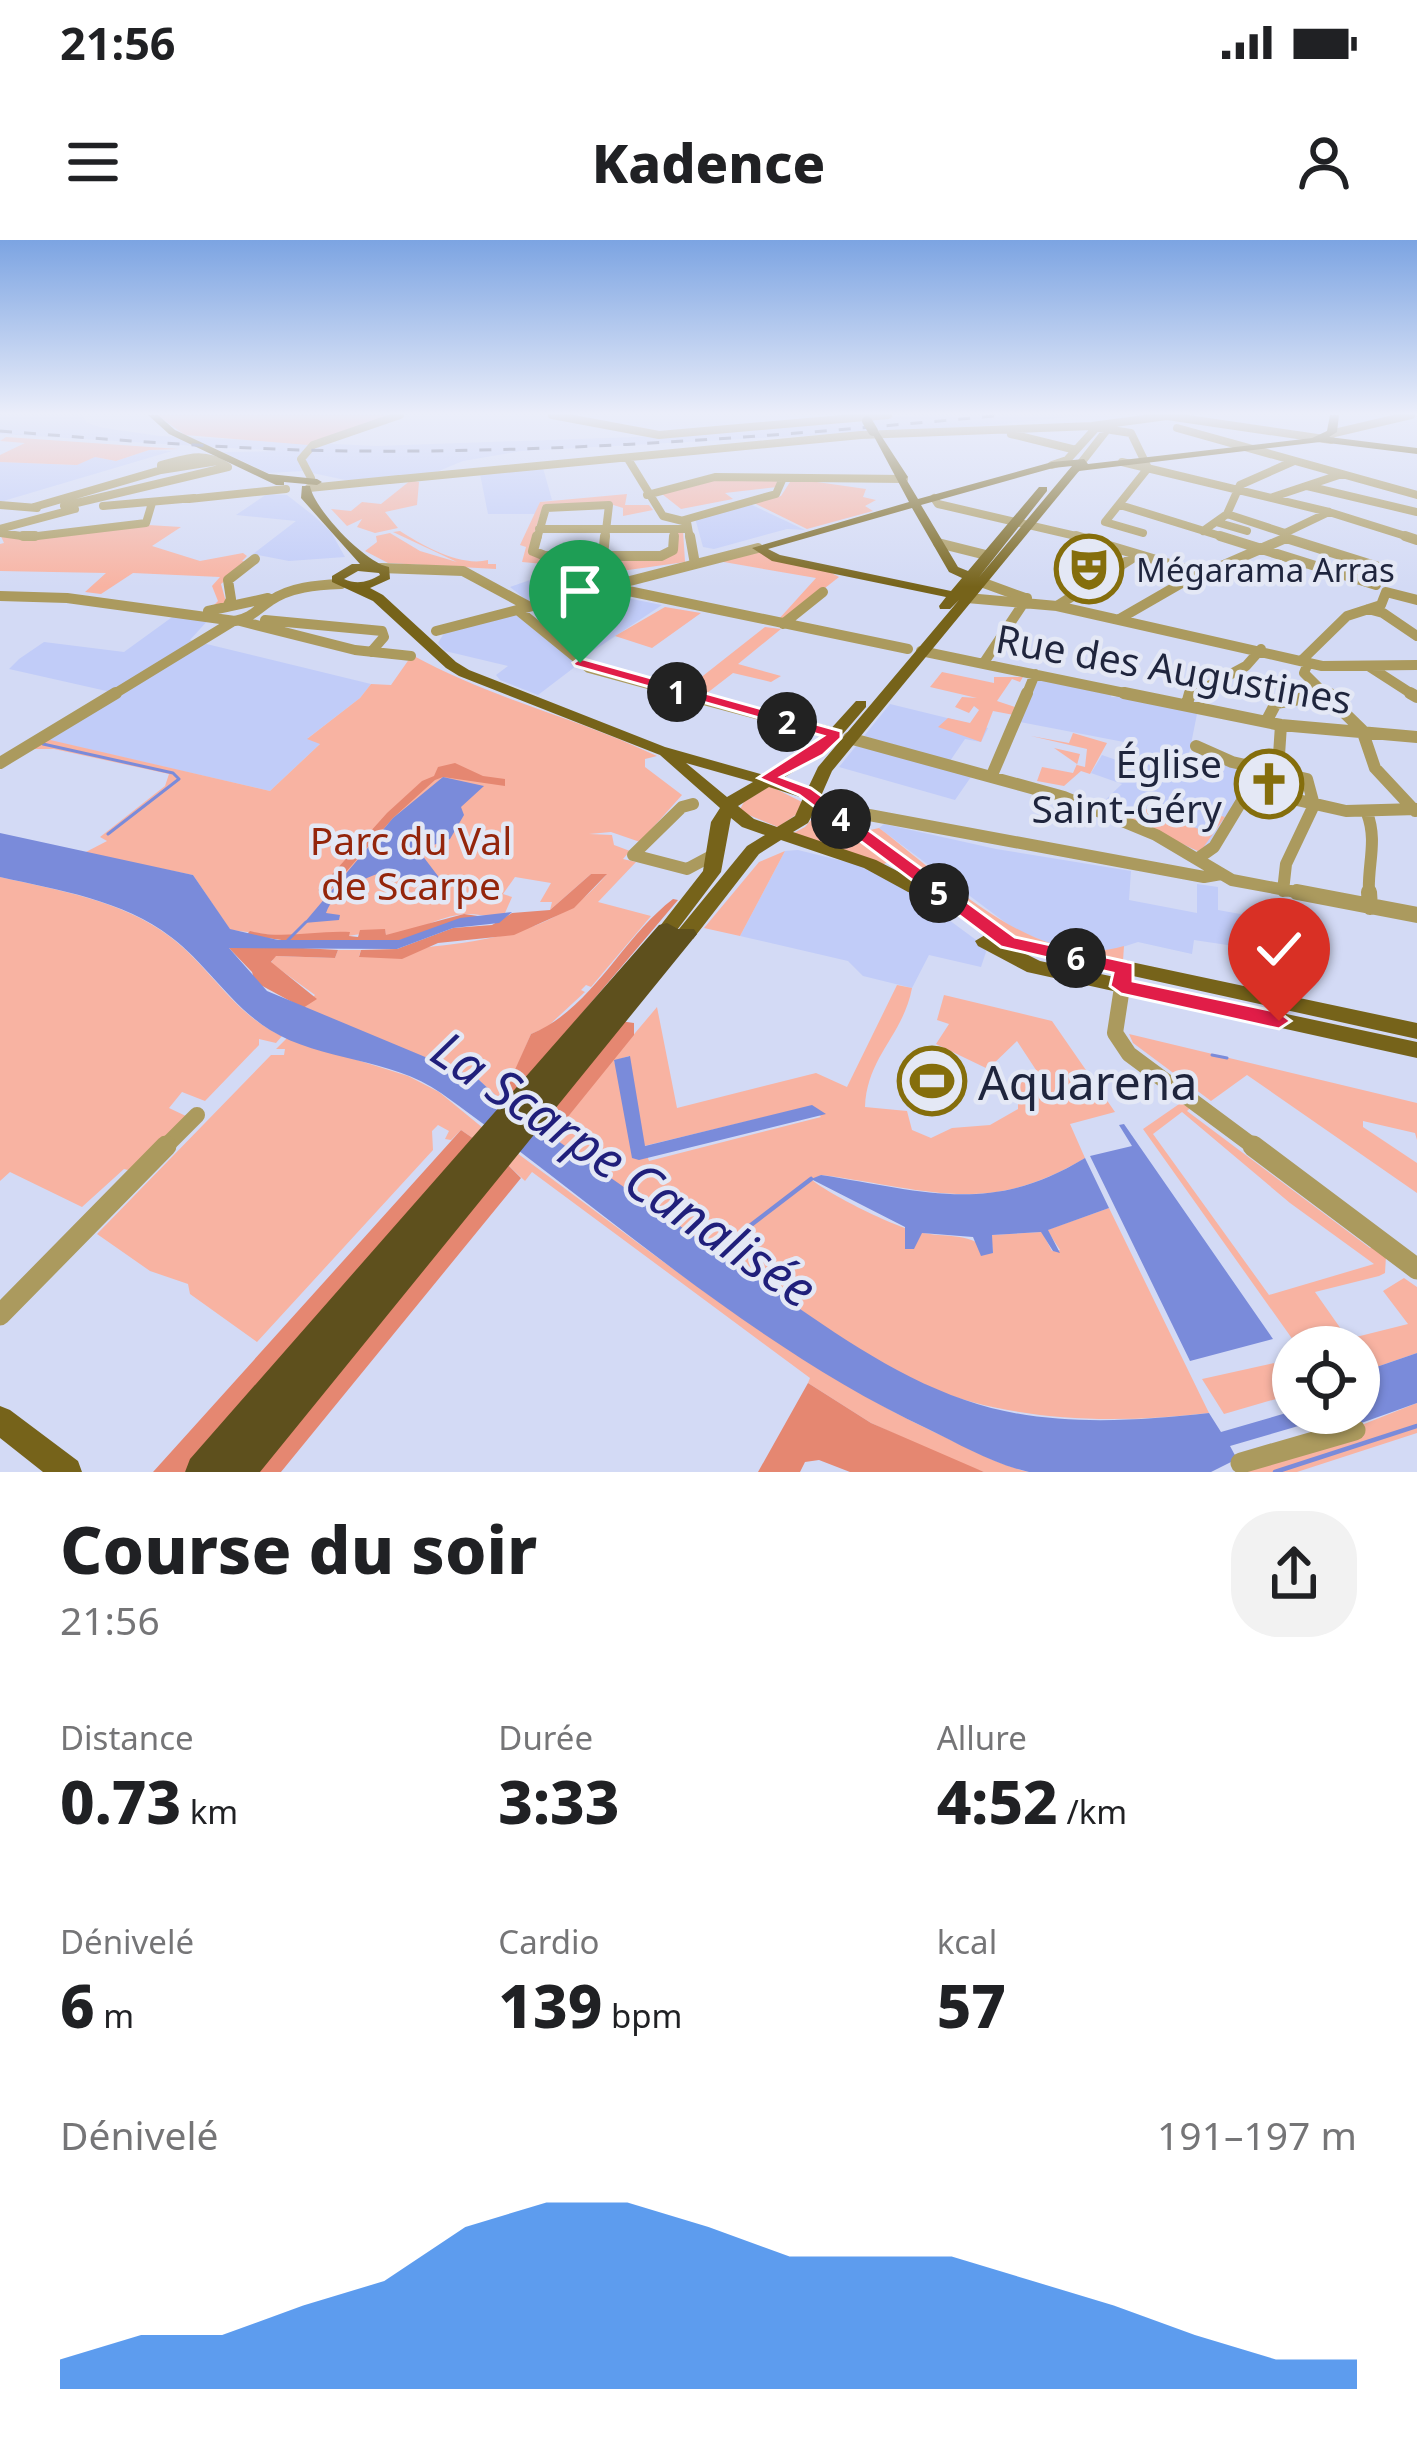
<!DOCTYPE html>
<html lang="fr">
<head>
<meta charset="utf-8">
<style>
	body { margin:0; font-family:"Noto Sans",sans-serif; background:#f2f2f2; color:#202124; height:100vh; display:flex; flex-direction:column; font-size:45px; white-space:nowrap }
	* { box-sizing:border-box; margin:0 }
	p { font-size:39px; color:#757577 }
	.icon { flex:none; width:66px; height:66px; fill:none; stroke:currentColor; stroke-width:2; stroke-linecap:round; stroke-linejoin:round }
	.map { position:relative; height:1232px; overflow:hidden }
	.side { display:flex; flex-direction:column; background:#fff; flex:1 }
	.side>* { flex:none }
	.buttons { position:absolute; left:1272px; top:1086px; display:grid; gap:24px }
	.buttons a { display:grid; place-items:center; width:108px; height:108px; border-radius:50%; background:#fff; box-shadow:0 3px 9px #0004; font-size:60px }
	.pin { position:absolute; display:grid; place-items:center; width:102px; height:102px; color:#fff; margin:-123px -51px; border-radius:50% 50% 50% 0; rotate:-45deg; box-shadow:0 0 12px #0007 }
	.pin .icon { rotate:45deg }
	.km { position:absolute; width:60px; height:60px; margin:-30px; border-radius:50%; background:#222; color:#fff; font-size:33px; line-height:60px; text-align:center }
	.round { display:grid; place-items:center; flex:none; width:126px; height:126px; border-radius:48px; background:#f2f2f2 }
	.head { display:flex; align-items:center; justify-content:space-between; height:204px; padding:0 60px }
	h1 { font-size:66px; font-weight:800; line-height:90px }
	.metrics { display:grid; grid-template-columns:repeat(3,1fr); gap:18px; height:204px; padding:12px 60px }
	.metrics div { display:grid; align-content:center }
	.metrics b { font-size:60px; font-weight:800 }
	.metrics small { font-size:33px; font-weight:400 }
	.metrics p { font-size:33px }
	.chart { height:336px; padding:24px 60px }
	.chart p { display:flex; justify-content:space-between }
	.chart svg { width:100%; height:216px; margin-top:12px; fill:#1a73e8; opacity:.7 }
	.status { display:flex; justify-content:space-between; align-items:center; height:84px; padding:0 60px; background:#fff; direction:ltr }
	.status svg { height:33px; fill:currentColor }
	header { display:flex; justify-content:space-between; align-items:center; height:156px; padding:0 60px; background:#fff; font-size:54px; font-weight:800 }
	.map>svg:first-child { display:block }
	.built { fill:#c1ccf8 }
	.green { fill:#f8b3a2; fill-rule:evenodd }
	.forest { fill:#e58771 }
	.water { fill:#7a8bda }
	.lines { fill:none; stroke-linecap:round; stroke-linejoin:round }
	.stream-far1 { stroke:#7a8bda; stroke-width:3 }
	.stream { stroke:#7a8bda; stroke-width:4.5 }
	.minor-far4 { stroke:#ab9a5e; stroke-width:8 }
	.minor-far3 { stroke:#ab9a5e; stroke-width:10 }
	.minor-far2 { stroke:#ab9a5e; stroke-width:12 }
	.minor-far1 { stroke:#ab9a5e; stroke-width:16 }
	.minor { stroke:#ab9a5e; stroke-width:21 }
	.major { fill:#76631a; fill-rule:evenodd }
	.highway { fill:#5e501d; fill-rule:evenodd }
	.rail { stroke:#585e77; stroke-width:3; stroke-dasharray:12 12; stroke-linecap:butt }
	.major-bridge { stroke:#76631a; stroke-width:10 }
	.route { fill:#e11d48; stroke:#fff; stroke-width:3 }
	.labels { text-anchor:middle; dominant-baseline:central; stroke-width:9; stroke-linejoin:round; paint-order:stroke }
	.far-poi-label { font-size:33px; fill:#1f253d; stroke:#e4e8f5; text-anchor:start }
	.street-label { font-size:39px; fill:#1f253d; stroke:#e4e8f5 }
	.poi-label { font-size:39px; fill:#1f253d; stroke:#e4e8f5; text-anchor:end }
	.park-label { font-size:39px; fill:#94250b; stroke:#e4e8f5 }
	.near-poi-label { font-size:48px; fill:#1f253d; stroke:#e4e8f5; text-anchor:start }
	.near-water-label { font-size:51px; font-style:italic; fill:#201f7b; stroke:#e4e8f5 }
</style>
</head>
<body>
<div class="status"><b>21:56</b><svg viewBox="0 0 49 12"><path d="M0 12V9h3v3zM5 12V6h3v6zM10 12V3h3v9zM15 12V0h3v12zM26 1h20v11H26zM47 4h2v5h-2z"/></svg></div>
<header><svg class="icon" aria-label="menu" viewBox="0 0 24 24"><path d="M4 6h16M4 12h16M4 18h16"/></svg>Kadence<svg class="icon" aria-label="person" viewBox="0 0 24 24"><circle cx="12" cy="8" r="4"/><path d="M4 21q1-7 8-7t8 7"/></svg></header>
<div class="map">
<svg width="1417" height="1232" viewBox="0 0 1417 1232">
	<rect width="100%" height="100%" fill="#d3daf5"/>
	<path class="built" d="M0,175h82l5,8 17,5 56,8 217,10 286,-10 262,-21h162l-105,11 -461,25 -58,10 -29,12 -84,8 -47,-10 -35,2 -45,-21 60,-1 -283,-17z
		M149,210l23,1 -172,51v-40l76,3 19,-8 21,4z
		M543,228l9,32 -12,2 -4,12h-48l-8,-40z
		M267,254l20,1 27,21 17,16 14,25 -56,4 -36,-7 43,-33 -60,-6z
		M750,264l55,26 -18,-1 -73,20 -11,-2 -8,-29z
		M604,331l19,12 -89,23 -24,-19 40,-14z
		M602,353l60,12 -81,54 -40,-36 58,-15 -12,-10z
		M519,371l61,52 -42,32 -38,-15 -4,-5 12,-9 -63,-15 -7,-8 8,-13z
		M175,375l35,3 -20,22 181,44 -11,14 -52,40 13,5 -51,48 -231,-53 72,-46 -102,-23 10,-10 25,-17 80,10z
		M1037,438l76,11 -2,8h5l3,-7 79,19 -9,45 6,2 5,-6 44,17 -4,16 8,3 -41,62 -7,4 -102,-45 24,-23 -31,-11 11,-18 20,7 7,-19 -109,-21z
		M890,464l98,24 -7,14 -16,-3 -15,22 -86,-25z
		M856,506l117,28 -18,26 -116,-33z
		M884,584l112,25 135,22 -2,29 68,13v-29l21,3v23l39,7 -3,32 -60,-9 -2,14 -54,-12 -37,12 -39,-7 -44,-15 -139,-104z
		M798,610l69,17 33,17 83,61 3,7 -5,15 -52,-12 -17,33 -49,-12 -15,-15 -108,-25 45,-85z"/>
	<path class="green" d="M157,175h239l-88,30 -123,-10z
		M6,197l173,12 -30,1 -33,11 -21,-4 -18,8 -77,-3v-7l25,-12 -25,-2z
		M411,240l8,2 -2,23 -32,7 13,16 -23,5 -18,-6 5,-8 -15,7 -16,-17 20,2 11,-9 19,2z
		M708,240h68l2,2 -1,5 -52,6 8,6 -52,10 -19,-15z
		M810,241l56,8 -3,8 13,3 -11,6 8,5 -66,18 -53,-26 27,-7 9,-14z
		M627,254l-2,11h24l4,5 -30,6v-8l-16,-5 -60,1 -5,5 -14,44 130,5 20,-10 -1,-16 6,-2 2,32 -78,11h-53l-10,-9 -22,-2 4,-15 -6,-2 20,-43z
		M148,285l33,2 -29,19 48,15 43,-8 4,3 -5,5 5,1 -26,22 5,18 -15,6 7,-7 -6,-15 8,-9 -87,-4 -32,21 -16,-2 21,-19 -106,-2v-27l4,-1 -4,-9 25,5z
		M400,291c23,15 61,36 88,29v4h8v5l-108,-6 -23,-12 12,-9 -1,-6 14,-3 30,18 37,11 -64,-30z
		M757,309l73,23 9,5 -56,44 -5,-1 38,-42 -98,-17z
		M665,367l36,6 -49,35 -37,-12z
		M765,387l16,2 -43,35 43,12 -10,6 -38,-9 -31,24 -17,-7z
		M412,415c82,45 161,61 245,101l-12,3v8l37,28 -42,47 -29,-10 -22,2 23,1 2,10 16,6 -7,8 13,3 -38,40 53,14 -60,71 -5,-2 -5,5 4,2 -38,35 -16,7 -23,54 -11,9 -19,-18 -175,-71 12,-13 -44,-32 4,-7 60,2 3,-8h23l-2,6c87,-15 188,-7 247,-81l-15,-1 -41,36 2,-8h-12l11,-19 -36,-6 -12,17 9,3 -7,16c-16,6 -25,0 -40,1 -27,2 -52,20 -79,22l-1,-6 -37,6v-4l-65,4 -53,-6 -37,-55 -109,-22 23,-12 -7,-4 65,-51 4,-12 -115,-25h-21l13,-10 224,52 50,-47 -13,-5 53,-41 11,-14 20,1z
		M942,432l52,11v-6h29l-3,5 -8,-3 -15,22 21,7 -4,7 -21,-4 -12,31 -43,-15 10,-9 22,5 9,-13 -5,-4 -5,7 -14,-6 7,-10 15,1 -47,-11z
		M1073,493l34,10 -17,31 -9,-3 -17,15 -27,-5 5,-14 31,6 4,-9 -23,-16 26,6 -3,11 8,2 2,-18 -56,-13 38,7z
		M770,546l32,16 -2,10 -22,15 -39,-16 5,-9z
		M1141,567l68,26 8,-10 -7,-4 4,-5 11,3 -25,35 -72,-33z
		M819,571l5,2 64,49 -6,3 -94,-29 17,-9z
		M879,588c64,48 159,145 245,118l-1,15 -111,-22 -136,-102 -6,-7z
		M785,611l-45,85 -36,-8 55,-66z
		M0,637c57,13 121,23 169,59 41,30 65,79 113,100l-6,7 -17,-4v6l-54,56 -23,-9 -13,16 19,9 -56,54 -8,-2 -42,38 -72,-35 -10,9z
		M897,745l15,3c-9,48 -45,68 -47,119l42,4 5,19 19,8 21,-10 38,-3 28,-16v-16l-9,-11 27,-12 -19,-29 -29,28 -52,-25 13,-20 -12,-4 7,-25 108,26 63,91 -45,12 15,34c-100,60 -158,30 -264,17l-9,5c20,16 86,49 111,53 29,5 45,-1 70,20l-2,-18 51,-3 10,19 8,-1 -13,-20 62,-22 100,205c-80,9 -158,10 -237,-11 -83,-21 -153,-81 -222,-128 -72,-47 -142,-97 -212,-147l76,-69 43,-51 20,101 139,-35 31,14zM629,816l15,90 167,-40 10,11 -172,44 -35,-100z
		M1129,794l288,69v37l-2,-7 -52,-12v6l54,36v30l-170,-118 -36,26 -78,-58z
		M287,798l121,38 31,16 44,36 -9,11 -13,-9 -10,10 -6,-1 4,-8 -11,-6 -6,6 1,19 -176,192 -67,-48 -2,-10 -38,-13 -53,-37 174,-179h13l1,-6h-9z
		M1185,860l7,6 -5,5 183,137 7,-4 9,12 -1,17 -6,3 -64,16 33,47 60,-15 -25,-33 21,-13 13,9v66l-58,20v-26h-61l-155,-218zM1182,872l108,91 84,61 -105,31 -116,-161z
		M517,913c134,98 268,208 419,280 31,14 59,31 93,39h-45l-26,-9 -87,-40 -63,-40 2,-5 -278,-206 -7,9 -18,-17z
		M1274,1123l19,31 -69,20 -22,-35z
		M1417,1163v30l-120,39h-54z"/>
	<path class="forest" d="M455,523l28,13 22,3v7l-62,-9 -8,3 -42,38 -68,78 -7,-6 69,-77 35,-32 12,-5 4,-9z
		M591,634h16l-33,34 -60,27 -76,8 -36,16 -43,-2 2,-7 36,-1 56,-21 39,-3 20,-12 38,-3z
		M673,659l5,1 -167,197 -6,-5 26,-58c61,-25 91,-96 142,-135z
		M464,674l28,4c-34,0 -59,16 -92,22 -49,8 -106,3 -154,-5l4,-4c32,9 67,-1 100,1l-1,4 9,1 2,-7 25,-1 1,6z
		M267,706l71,4 -3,8 -59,-2 -5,6 46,37 -14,9 -48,-26 -3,-10 -24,-25z
		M620,781l14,2v12l-76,94 -18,-9z
		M461,890l13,9 -289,333h-32z
		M507,924l14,14 -240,294h-33z
		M808,1143l63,40 113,49h-134l-31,-12 -14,2 -5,10h-42z"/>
	<path class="water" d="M443,537l41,9 -23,21 3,8 -14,24 -22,8 -6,8 19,25 -9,3 3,7 -7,1 -7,-7 -15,2 -7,-10 -17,-4c-22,9 -47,16 -56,41l14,2 -1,5 -35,3 89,-105z
		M0,593l193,42 37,54 48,11h121l61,-22 52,-6 -13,11 -46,5 -56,21 -168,-1 38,43 211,88 27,25c82,57 164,115 247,172 68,46 134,97 213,124 77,27 164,22 244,13l12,19 72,-21 50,2 -113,33 7,13 -26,13h-182c-36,-8 -68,-27 -101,-43 -178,-84 -328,-222 -487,-336 -51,-36 -119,-31 -171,-63 -40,-25 -62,-65 -99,-93 -48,-37 -113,-47 -171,-60z
		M630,816l15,90 167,-41 14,9 -187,46 -7,-2 -18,-98z
		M1124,884l149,215 -83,22 -100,-205 42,-10 -13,-21z
		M1085,918l24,50 -61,22 12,23 -7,-2 -12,-19 -49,3 1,18 -12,3 -8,-19 -51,-4 -8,16h-9v-22l-94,-48 10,-4c103,16 169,41 264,-17z
		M1417,1113v50l-64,23 -10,-13h16v-40z"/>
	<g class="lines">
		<path class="stream-far1" d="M43,504l130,29 6,6 -71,55
			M288,700l18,-18
			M1212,815l15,3"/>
		<path class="stream" d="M713,1014l98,-75
			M1275,1232l142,-46"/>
		<path class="minor-far4" d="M552,175l107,20 229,-20
			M1092,187l39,6 17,35
			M1177,188l240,67
			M1011,194l65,16
			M1330,194l81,-19
			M628,219l35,57 24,6 3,17
			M1122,222l207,50 86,27
			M1052,225l15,-5 28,-31
			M1077,228l29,-37
			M311,238l-10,-19 12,-14 87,-30
			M390,240l471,-45 231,-9 75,-10 164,24
			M1307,246l110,26
			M309,248l90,-9
			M647,255l68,-18 189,2
			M1273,257l69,-23
			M934,258l4,6 151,35
			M189,259l97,-10
			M0,265l37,3
			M1120,265l110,34
			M64,266l164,-39c-24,-16 -40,-9 -67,-2v5l57,-9
			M103,266l91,-8
			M34,267l127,-37
			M1227,274l58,19
			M684,280l92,-26 7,-16
			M1216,282l31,9
			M0,289l75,-20
			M539,289h149
			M1203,291l24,-17 13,-29 54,-24
			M0,293l29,4 117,-14 6,-20
			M1143,293l-38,-11 43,-54
			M1285,293l44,-21
			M537,299l9,-31 63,-3 -4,34
			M674,299v-10
			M1283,299h7"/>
		<path class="minor-far3" d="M23,296h12
			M537,296l-4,15 12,5h58
			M690,296l5,28
			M1076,296l127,38
			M1220,296l156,49
			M1405,296l12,4
			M938,303l48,12
			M603,316h58l12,-6 1,-14
			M603,316l2,-20
			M381,328l82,3 65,35
			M981,342l44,16
			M609,347l299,62
			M0,356l67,2 168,23c18,-4 21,-11 35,-20 20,-14 47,-16 71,-17
			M967,358l90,8 265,60 95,-1
			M1057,366l80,-51
			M227,367l4,-8 -3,-19 27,-21
			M1368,369l15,4 34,23
			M208,371l60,-13
			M519,371l70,57 103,28
			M1121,378l59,-34 106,-46 102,32
			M265,380l117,11 2,6 -13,15
			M240,381l115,29 56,6
			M783,384l40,-32
			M436,391l322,-83
			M921,411l218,45
			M1301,421l46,-45 34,-11 5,-13 31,8
			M1308,423l-4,10 23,23
			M983,424l44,-66
			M1370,427l45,29
			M111,456l121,-74
			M1026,456l9,-22
			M1190,456l56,-30 15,-17
			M1320,456l10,-2"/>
		<path class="minor-far2" d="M681,453l154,41
			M1124,453l157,32 136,12
			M1324,453l38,37 13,38 40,43
			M1410,453l7,4
			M1187,464l3,-11
			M1266,482l10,-19 54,-9
			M1281,485l-2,30 7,20
			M849,498l215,59 92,38 76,45 80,15
			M1196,506l36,16 75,17 7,26
			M0,523l116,-70
			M992,535l35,-82
			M693,564l-11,3 -49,48 54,14 30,-16
			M826,567l378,70 17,-3
			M1367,573c11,29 0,52 2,82
			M1197,619l17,-12 35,-58 97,22 71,-2
			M1283,651l3,-27 28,-59"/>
		<path class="minor-far1" d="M1297,652l120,23
			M1369,652l1,15
			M1125,728l-10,65 14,21 128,95
			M163,909l34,-34"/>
		<path class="minor" d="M1253,906l164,123
			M0,1075l166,-169
			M1241,1223l114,-33"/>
		<path class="major" d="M148,175h10l17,15 94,44 48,5 5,3 -5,3 -33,-3v3h-8l-107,-51z
			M1330,175h9l-2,17 -8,5 88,11v6l-97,-12 -241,29 -247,300 -11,25 193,141 403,86v16l-397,-88 20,10 377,81v16l-390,-86 -49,-26 -3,-5 10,-6 -61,-46 -9,5 -7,-2 -44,-24 -83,-28 -22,14 -66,85h-14l-3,-5 3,-5 68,-83 18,-11 -23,-8 -11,-9 -10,54 -47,62h-14l-3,-4 3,-4 43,-55 8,-49 9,-14 -60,-53 -201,-79 -13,-8 -73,-67 -41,-19v-6l20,-12h8l-59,-66 1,-12h8c4,23 55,77 79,81l1,12 -20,9 13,7 73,67 13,8 196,77 99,28 53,-31 39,-43h10v6l-37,43 -49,30 28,8 10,-21 141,-167 -9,9h-10l-1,-3 7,-9 -174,-36 -20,-13 157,-46 -39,-73 8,2 30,46 -2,2 12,20 134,-37 32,-3 4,5 224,-26 15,-7zM1072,226l-93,111 68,-86v-4h-8l-71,84 -10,-4 -37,-62 132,-37zM912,268l37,64 13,6 -11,13 -171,-36 -12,-6zM358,331l21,2 1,2c-12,7 -23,10 -36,4zM686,523l67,19 -26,15zM769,547l34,11 -8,18 -18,11 -23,-8 -16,-13zM816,568l91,68 -31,-16 -83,-28 15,-9z
			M0,1166l10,4 68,51 4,11h-39l-43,-34z"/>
		<path class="highway" d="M667,683l11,6h16l3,5 -437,538h-75l5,-13 469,-534z"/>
		<path class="rail" d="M0,191c119,9 237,19 356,20 217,2 433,-16 649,-36"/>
		<path class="major-bridge" d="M867,181l6,10"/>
	</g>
	<linearGradient id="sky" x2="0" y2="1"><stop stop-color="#7ca4e2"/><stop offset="0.5" stop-color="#ebeefa"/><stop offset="1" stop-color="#ebeefa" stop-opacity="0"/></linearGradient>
	<rect width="1417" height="347" fill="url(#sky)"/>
	<path class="route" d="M580,418l261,73v7l-18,17 -42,22 30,11 204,149 118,26v18l146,31 12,9 -12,8 -158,-35 -11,-8 3,-13 -112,-26 -202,-152 -41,-17 65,-42 -248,-70 -2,-3z"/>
	<defs>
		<symbol id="theatre-ring" viewBox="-11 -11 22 22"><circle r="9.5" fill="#e4e8f5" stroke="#856e0c" stroke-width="1.5"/><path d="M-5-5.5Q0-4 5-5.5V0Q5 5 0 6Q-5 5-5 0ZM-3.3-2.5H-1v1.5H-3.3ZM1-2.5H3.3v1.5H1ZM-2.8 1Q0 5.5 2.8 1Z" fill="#856e0c"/></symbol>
		<symbol id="church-ring" viewBox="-11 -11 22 22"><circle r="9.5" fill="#e4e8f5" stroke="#856e0c" stroke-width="1.5"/><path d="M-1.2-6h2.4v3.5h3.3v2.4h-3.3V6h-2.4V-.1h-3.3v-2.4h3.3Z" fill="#856e0c"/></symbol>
		<symbol id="stadium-ring" viewBox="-11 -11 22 22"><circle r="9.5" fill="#e4e8f5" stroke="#856e0c" stroke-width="1.5"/><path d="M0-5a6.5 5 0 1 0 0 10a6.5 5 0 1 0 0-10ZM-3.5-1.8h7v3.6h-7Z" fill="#856e0c"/></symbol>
	</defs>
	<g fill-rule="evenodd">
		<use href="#theatre-ring" x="1051" y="291" width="76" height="76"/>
		<use href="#church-ring" x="1231" y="506" width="76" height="76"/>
		<use href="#stadium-ring" x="894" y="803" width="76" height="76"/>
	</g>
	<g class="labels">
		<g class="far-poi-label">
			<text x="1136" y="329">Mégarama Arras</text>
		</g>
		<g class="street-label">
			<text transform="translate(1174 428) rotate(10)">Rue des Augustines</text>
		</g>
		<g class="poi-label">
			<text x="1222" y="522">Église<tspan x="1222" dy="45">Saint-Géry</tspan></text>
		</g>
		<g class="park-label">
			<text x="411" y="599">Parc du Val<tspan x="411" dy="45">de Scarpe</tspan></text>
		</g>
		<g class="near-poi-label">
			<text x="978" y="841">Aquarena</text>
		</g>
		<g class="near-water-label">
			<text transform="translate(625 928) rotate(34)">La Scarpe Canalisée</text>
		</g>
	</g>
</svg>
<div class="buttons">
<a><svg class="icon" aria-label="locate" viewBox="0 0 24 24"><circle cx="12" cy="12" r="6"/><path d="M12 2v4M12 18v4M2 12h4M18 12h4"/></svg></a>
</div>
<div class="pin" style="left:580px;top:423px;background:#1e9e55"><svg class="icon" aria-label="arrive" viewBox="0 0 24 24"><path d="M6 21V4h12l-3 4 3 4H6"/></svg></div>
<div class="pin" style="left:1279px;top:781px;background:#d93025"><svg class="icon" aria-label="check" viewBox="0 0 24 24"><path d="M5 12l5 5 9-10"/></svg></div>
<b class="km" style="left:677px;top:452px">1</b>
<b class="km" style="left:787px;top:482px">2</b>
<b class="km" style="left:841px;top:579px">4</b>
<b class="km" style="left:939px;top:653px">5</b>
<b class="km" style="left:1076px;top:718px">6</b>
</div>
<section class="side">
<div class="head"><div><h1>Course du soir</h1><p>21:56</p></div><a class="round"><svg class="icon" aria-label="share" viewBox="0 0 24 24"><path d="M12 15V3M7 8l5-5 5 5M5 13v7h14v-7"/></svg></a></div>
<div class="metrics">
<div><p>Distance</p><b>0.73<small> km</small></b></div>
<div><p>Durée</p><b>3:33</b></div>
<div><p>Allure</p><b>4:52<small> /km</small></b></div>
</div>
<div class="metrics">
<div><p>Dénivelé</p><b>6<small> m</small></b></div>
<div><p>Cardio</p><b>139<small> bpm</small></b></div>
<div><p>kcal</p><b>57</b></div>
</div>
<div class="chart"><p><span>Dénivelé</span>191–197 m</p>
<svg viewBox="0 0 160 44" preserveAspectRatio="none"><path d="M0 44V38L10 33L20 33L30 27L40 22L50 11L60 6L70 6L80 11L90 17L100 17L110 17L120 22L130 27L140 33L150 38L160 38V44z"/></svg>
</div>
</section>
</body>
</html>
